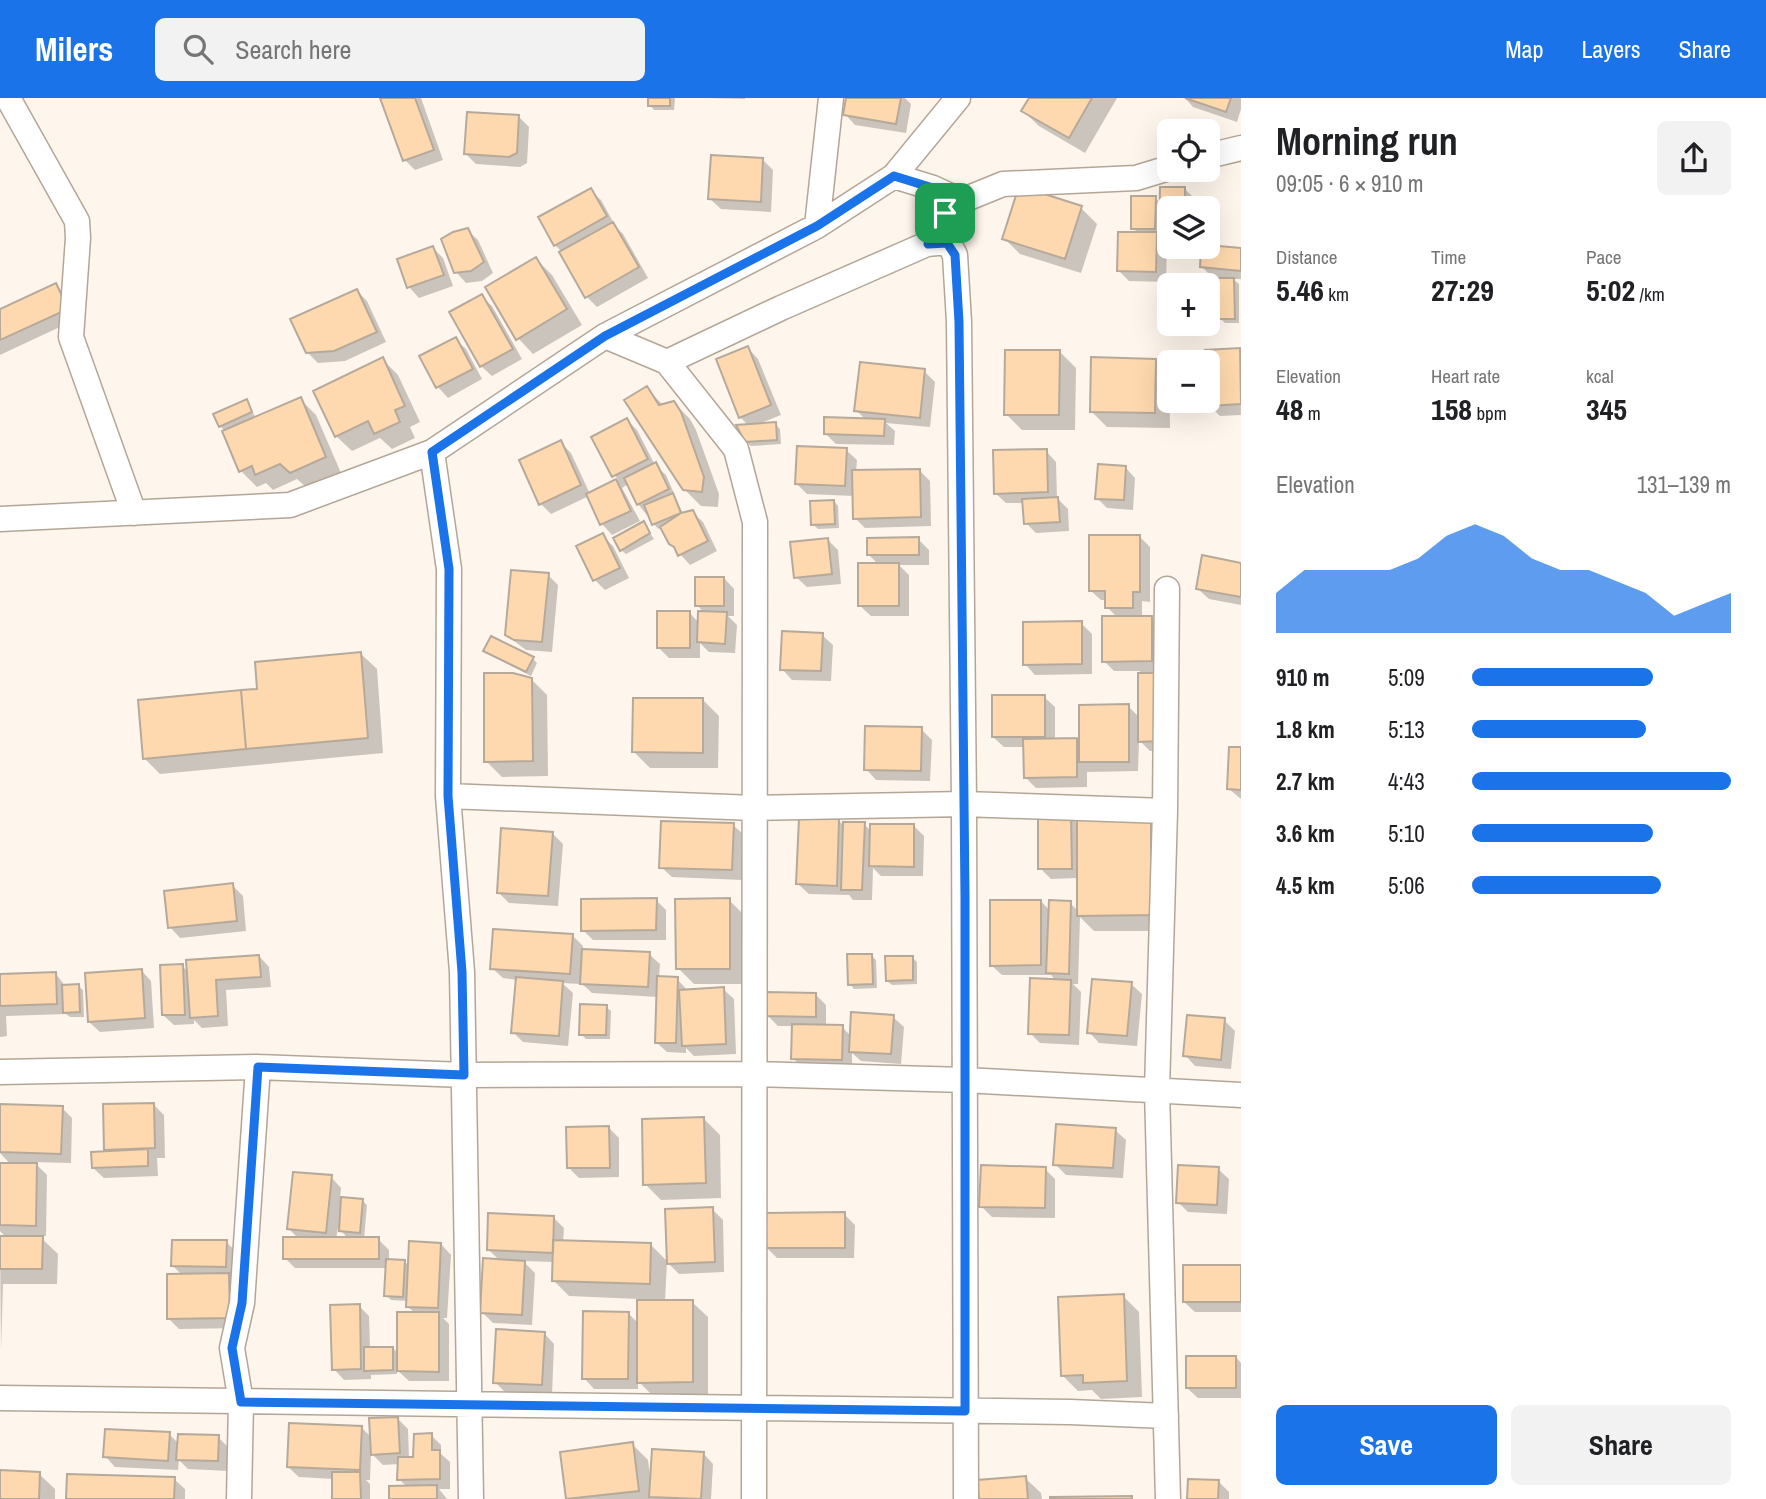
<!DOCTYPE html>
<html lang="en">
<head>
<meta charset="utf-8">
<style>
	body { margin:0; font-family:"Archivo Narrow",sans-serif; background:#f2f2f2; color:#202124; height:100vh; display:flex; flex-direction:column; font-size:26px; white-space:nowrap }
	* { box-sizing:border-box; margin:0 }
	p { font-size:23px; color:#757577 }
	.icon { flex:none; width:38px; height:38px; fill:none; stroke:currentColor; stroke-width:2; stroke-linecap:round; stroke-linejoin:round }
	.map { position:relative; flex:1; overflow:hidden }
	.side { display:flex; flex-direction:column; background:#fff; width:525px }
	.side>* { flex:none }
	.fabs { position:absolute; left:1157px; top:21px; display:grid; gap:14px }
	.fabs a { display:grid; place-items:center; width:63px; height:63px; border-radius:10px; background:#fff; box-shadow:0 7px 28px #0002; font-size:35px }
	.pin { position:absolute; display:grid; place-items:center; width:60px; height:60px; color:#fff; margin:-30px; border-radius:14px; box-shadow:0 4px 10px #0006 }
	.round { display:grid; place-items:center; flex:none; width:74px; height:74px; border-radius:10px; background:#f2f2f2 }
	.headline { display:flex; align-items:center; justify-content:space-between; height:119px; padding:0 35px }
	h1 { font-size:38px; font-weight:700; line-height:52px }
	.figures { display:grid; grid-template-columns:repeat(3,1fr); gap:10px; height:119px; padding:7px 35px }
	.figures div { display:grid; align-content:center }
	.figures b { font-size:30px; font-weight:700 }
	.figures small { font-size:19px; font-weight:400 }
	.figures p { font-size:19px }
	.chart { height:196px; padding:14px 35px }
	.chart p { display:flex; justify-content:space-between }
	.chart svg { width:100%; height:126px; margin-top:7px; fill:#1a73e8; opacity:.7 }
	.cta { display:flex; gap:14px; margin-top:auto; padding:14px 35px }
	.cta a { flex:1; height:80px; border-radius:10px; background:#1a73e8; color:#fff; font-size:28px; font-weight:700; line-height:80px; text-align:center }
	.cta a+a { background:#f2f2f2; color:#202124 }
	ul { padding:0 35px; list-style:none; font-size:23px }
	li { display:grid; grid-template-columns:112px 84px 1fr; align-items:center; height:52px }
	li i { height:18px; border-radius:9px; background:#1a73e8 }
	header { display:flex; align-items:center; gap:42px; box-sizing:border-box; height:98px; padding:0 35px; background:#1a73e8; color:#fff }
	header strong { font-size:33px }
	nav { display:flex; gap:38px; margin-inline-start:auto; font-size:24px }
	.search { width:490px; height:63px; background:#f2f2f2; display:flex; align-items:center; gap:18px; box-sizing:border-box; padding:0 24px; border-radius:10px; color:#757577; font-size:26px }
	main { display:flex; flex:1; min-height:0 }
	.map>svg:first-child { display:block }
	.shadow { fill:#0003; fill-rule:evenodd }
	.building { fill:#fed9af; stroke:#b7a99a; stroke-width:2 }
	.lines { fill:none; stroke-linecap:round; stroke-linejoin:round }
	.street-casing { stroke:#b4a697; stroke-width:27 }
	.street { stroke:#fff; stroke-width:24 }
	.route-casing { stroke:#fff; stroke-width:14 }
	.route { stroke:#1a73e8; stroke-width:9 }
</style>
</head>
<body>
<header>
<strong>Milers</strong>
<div class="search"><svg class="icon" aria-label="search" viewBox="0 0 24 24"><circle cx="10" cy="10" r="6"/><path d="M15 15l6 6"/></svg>Search here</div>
<nav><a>Map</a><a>Layers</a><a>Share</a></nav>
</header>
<main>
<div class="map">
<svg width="1241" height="1401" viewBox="0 0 1241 1401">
	<rect width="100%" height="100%" fill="#fef5ec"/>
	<path class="shadow" d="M382,0h39l22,62 -28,10 -10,-10z
		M650,0h25l-1,12h-20l-4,-5z
		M706,0h39v1z
		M847,0h58l6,6 -5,29 -51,-8 -10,-11z
		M1031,0h86l-32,55 -46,-27 -16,-15z
		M1185,0h56v11l-4,13 -44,-15z
		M519,19l10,10 -2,36 -7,4 -44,-3 -10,-10z
		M763,62l10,10 -2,42 -50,-3 -11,-10z
		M1185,91l10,10v9h-26v39h25v6l-23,-1 -4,-5 -1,35 -37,-1 -10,-10 20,-37 -6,-6 22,-30 7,6z
		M590,92l11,10 15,27 7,7 25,44 -51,29 -10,-10 -25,-45 -7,-7z
		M1081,110l16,16 -16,49 -61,-19 -16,-16z
		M467,132l11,10 15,33 -11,8 -16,2 -10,-11z
		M433,150l10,10 10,28 -34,12 -10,-11z
		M1241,152v29h-8l6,5v39h-14l-5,-5v-40l-8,-1 -11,-11z
		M536,161l16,16 30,50 -49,29 -15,-16z
		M56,187l10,10 11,24 -77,36v-44z
		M357,193l10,10 19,41 -41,19 -27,2 -11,-11z
		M481,198l11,10 30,53 -30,17 -11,-10z
		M455,241l11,10 16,30 -34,19 -10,-11 -16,-30z
		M748,250l10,11 23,56 -23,9h17l5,5 1,15 -30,2 -5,-5 3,-15 -9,-9z
		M1240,252l1,65 -21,1 -10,-10z
		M1060,254l16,16 -1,62h-53l-16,-16z
		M382,261l16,16 22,47 -10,5 5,11 -23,11 -12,-11 -28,13 -16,-15z
		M1156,262l13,14 1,54 -63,-1 -16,-16z
		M924,273l11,11 -5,45 -44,-4 9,8 -1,14 -58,-1 -10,-10 40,-14 -10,-10z
		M646,290l17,17 11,-2 16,16 6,11 23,64 -1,13 -17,-1 -17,-17z
		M300,301l16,16 25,58 -34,15 -10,-9 -24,11 -7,-7 -9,4 -16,-16 -16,-40 -5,-5 26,-25 10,17z
		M627,322l10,10 18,35 11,10 17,39 9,-2 11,10 14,29 -27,14 -20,-22 -8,-16 -4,2 -20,-25 -10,-20 -6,4 18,33 -28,14 -10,-11 -13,-28 -38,18 -10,-10 19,-62 11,11 19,41 28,-14 -24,-43z
		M846,352l11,10 -1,12 63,-2 11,11 1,45 -66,2 -10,-10 -1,-22 -47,-2 -11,-11z
		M1046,353l10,11 1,36 11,11 1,22 -33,2 -10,-10 -2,-20h-18l-11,-10z
		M1125,369l10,11 -2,32 -26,-2 -10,-10z
		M834,403l4,5 1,22 -21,1 -5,-5z
		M643,425l11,16 -28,15 -5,-4z
		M602,437l11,11 16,32 -24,12 -10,-10z
		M1139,438l11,11v55l-8,-1v17h9l11,11 7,122h-19l-11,-11 -1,31 -51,1v15l-51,1 -11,-11v-30h-21l-11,-10 51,-40 11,10v33h25l48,-34 12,12v-47h-26l-10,-10 14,-43 -11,-11 -1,-7h-5l-11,-10z
		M918,441l11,11v15h-30l10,10v41h-38l-11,-10 19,-41 -11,-11z
		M828,442l10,10 3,34 -34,3 -11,-10z
		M1241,467v40l-32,-6 -11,-10z
		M548,477l10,10 -6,67 -26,-2 -20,-15z
		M724,480l10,11v27h-6l9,9 -2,28 -26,-1 -9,-9v15h-31l-11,-11 31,-35 10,11 5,-10 -7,-8z
		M1081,525l11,11v40l-57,1 -10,-11z
		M822,537l11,10 -2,36 -39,-1 -10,-11z
		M485,553l48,8 4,4 -6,13 -41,-21z
		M361,556l16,15 6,84 -223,21 -16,-16 115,-68z
		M531,581l16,16 1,81 -46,1 -16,-16z
		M703,602l16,16 -1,52h-68l-16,-16z
		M921,631l11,11 -2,41 -54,-1 -10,-11z
		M1241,651v50l-12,-10z
		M1151,717l16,16v100h-73l-14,-14 -2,67h-5l8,8 -2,53 -39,-2 -10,-10 26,-52 -5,-6h-49l-11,-10 50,-64 9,10 20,-8 8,8v-33l-27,1 -11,-11 31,-52 7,8z
		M838,722l7,7 19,-3 7,7 43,-5 10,10 -1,40h-42l-8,-8 -1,32h-19l-4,-5 -40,-1 -11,-10z
		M733,727l11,10 -2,45 -70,-3 -11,-10z
		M552,735l11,11 -5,62 -49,-3 -10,-10z
		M232,787l11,11 3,35 -66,7 -10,-11z
		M656,802l10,10v30h-73l-10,-10z
		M729,802l16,16v68h-51l-16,-16z
		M573,838l10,10v5l66,3 11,10 -1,14 18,1 11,12 35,-2 11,10 2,55 -42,2 -8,-8v5l-19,-1 -11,-10 2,-45 -66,-4 -12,-11v2l-18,-1 11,10 -5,53 -45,-4 -10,-10 4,-52 -14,-2 -11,-10z
		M871,857l5,5 1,28 -23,1 -4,-5z
		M259,858l10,11 2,20 -45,3 2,36 -26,2 -8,-8v4l-20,1 -11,-10 19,-49 7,7z
		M912,859l5,5v22l-25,1 -5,-4z
		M141,872l10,11 3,47 -54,4 -11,-10z
		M56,876l10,13 12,-1 5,4 1,27h-14l-4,-3 -60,2 1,20 -7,1v-61z
		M1131,886l11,10 -5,52 -38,-3 -10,-11z
		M816,897l10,10v22h16l9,9 42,-19 11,10 -3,37 -40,-3 -9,-8v17l-49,-1 -10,-11 1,-32h-16l-11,-11z
		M606,909l5,4 -1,28h-24l-5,-5z
		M1224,922l11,11 -4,38 -36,-3 -10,-11z
		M153,1006l11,11 1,43h-8l1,18 -54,2 -11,-10 13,-15 -1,-47z
		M0,1008l62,2 10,10 -1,45 -37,-1 13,13 -1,61h-7l19,18 -1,30h-54l-2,67 -1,-114 7,1 -7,-7v-66h11l-11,-12z
		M704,1021l16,16 1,63 -60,2 -16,-16z
		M608,1029l11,11v39l-40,1 -10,-10z
		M1115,1032l11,10 -3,38 -57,-3 -11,-11z
		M1045,1071l10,10v39l-63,-1 -11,-11z
		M1218,1071l11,10 -2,35 -39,-2 -10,-10z
		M331,1079l10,11 -1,11 22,1 5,5 -3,34h14l11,11v11h15l6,6 31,-23 10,11 -4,63h-4l6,6v57h-40l-12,-11v4l-26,1v4l-27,1 -10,-11 25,-63 10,10 1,33 23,-1 6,6 16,-41 -8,-7 1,-5 -17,-1 -5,-5 1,-27h-92l-10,-10 14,-19 -10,-10zM338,1130l11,11h-13z
		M712,1111l11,11 1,52 -45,2 -12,-12 -2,39 27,1 16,15v81h-53l-17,-17v8h-44l-10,-11 44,-65 11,11v-25l-70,-3 -16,-16 1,-18 -31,-1 12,12 -3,52 -39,-2 -11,-11 18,-51 -11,-11 64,-33 11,11 -1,14 88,3 18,18z
		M844,1116l11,11 -1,33h-77l-10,-10z
		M226,1144l11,10 -1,25h-5l8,8 1,43 -61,1 -10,-10 13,-44 -9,-9z
		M1241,1169v45h-46l-11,-10z
		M1123,1198l16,16 3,85 -41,2 -9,-9 -14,1 -16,-16z
		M544,1235l10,11 -2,51 -47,-3 -10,-10z
		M1236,1259l5,6v35h-43l-11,-10z
		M398,1321l10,10 1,30 6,-1 16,-23 10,10v9l9,8v27h-11l8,10h-56l16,-12 -8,-8v-15l-16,1 -12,-12 -1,27h-4l4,4v15h-36v-20l-35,-2 -11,-10 74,-39 10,10z
		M169,1336l10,10 39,-7 11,11 -1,23 -40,-2 -9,-9 -1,10 -63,-3 -10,-11z
		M632,1346l16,16 2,15 53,-22 10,11 -2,35h-143l-6,-46z
		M0,1374l39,2 16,15v10h-55z
		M1025,1380l16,15 1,6h-62z
		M174,1381l11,10v10h-117z
		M1219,1384l10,10v7h-40z"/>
	<path class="building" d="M380,0h35l19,52 -31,11z
		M648,0h22v8h-22z
		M846,0h55l-5,26 -53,-9z
		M1029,0h63l-23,40 -48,-27z
		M1185,0h46l-5,14z
		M467,14l52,3 -2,38 -8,4 -45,-3z
		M711,57l52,3 -2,44 -53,-3z
		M1019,88l63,20 -17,53 -63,-20z
		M1160,89h25v21h-16v35l-10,-1z
		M591,90l16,28 -53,30 -16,-29z
		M1131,98h25l-1,33h-24z
		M613,124l26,45 -54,31 -26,-46z
		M468,130l16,34 -13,9 -17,2 -13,-34 12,-7z
		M1118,134h39l-1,40 -39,-1z
		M1208,147l33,3v23l-41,-4 1,-20z
		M433,148l11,29 -37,13 -10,-29z
		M536,159l31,52 -51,31 -31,-53z
		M1218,180h16l1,41h-16z
		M56,185l12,26 -68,31v-31z
		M357,191l20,43 -43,19 -28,2 -16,-34z
		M482,196l31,55 -33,18 -31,-55z
		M456,239l17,32 -37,19 -17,-32z
		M748,248l23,59 -32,13 -23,-59z
		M1240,250l1,56 -33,2 -3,-56z
		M1005,252h55l-1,65h-55z
		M383,259l22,49 -10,4 5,12 -26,12 -6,-13 -33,16 -22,-46z
		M1091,259l65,2 -1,54 -65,-1z
		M860,264l65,7 -5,49 -66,-7z
		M647,288l12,19 15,-4 7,11 23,65 -2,15 -19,-2 -59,-90z
		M301,299l25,60 -36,16 -10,-9 -25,11 -3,-9 -13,6 -17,-41z
		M247,301l5,13 -33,15 -6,-13z
		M824,319l61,2 -1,17 -60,-2z
		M627,320l21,41 -36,18 -21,-40z
		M776,324l1,18 -32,2 -9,-17z
		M561,342l20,45 -42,20 -20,-45z
		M797,348l50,2 -2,38 -50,-2z
		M1047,351l1,43 -54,2 -1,-44z
		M656,364l13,27 -32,16 -13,-27z
		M1098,366l28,2 -2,34 -29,-1z
		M920,371l1,48 -68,2 -1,-49z
		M616,381l15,32 -31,14 -14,-31z
		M673,395l8,20 -29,12 -8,-20z
		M1058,399l2,25 -36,2 -2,-25z
		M834,402l1,24 -24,1 -1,-24z
		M693,412l15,31 -30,15 -4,-9 -5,-3 -9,-17 21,-14z
		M644,423l6,12 -30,18 -7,-13z
		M603,435l17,35 -27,13 -17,-35z
		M1089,437h51v57h-7v16h-28v-17h-16z
		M919,439v18h-52v-17z
		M828,440l4,36 -38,4 -4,-36z
		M1202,457l39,8v34l-45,-8z
		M858,465h41v43h-41z
		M511,472l38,3 -7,69 -28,-2 -9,-5z
		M695,479h29v29h-29z
		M657,513h33v37h-33z
		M698,513l29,1 -2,32 -28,-2z
		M1102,518h50v45l-50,1z
		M1082,523v43l-59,1v-43z
		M782,533l41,2 -2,38 -41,-1z
		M491,538l43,21 -8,15 -43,-21z
		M361,554l7,86 -122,11 -5,-59 16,-1 -2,-27z
		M484,575h29l19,5 1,83 -49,1z
		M1138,575h21v68l-21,1z
		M241,592l5,59 -103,10 -5,-59z
		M992,597h53v42h-53z
		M633,600h70v55l-71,-1z
		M1129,606v58h-50v-57z
		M865,628l57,1 -1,44 -57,-1z
		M1077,640v39l-53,1 -1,-39z
		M1229,649h12v43l-14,-1z
		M1038,716h33l1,55h-34z
		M1077,716h74v101l-74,1z
		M799,720l40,1 -2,67 -41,-2z
		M661,723l73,2 -2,47 -73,-2z
		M843,724h22l-3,68h-21z
		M870,726h44v43l-45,-1z
		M501,730l52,4 -5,64 -51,-3z
		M233,785l4,38 -69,7 -4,-37z
		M657,800l-1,32 -75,1v-32z
		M730,800v71h-54l-1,-70z
		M990,802h51v65l-51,1z
		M1049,802l22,1 -2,73 -23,-1z
		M493,831l80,5 -3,40 -80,-5z
		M582,851l68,3 -2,35 -68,-3z
		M847,856h25l1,30 -25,1z
		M259,857l2,22 -45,3 2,36 -28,2 -4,-58z
		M885,858h28v24l-27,1z
		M183,866l2,51h-23l-2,-50z
		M142,871l3,49 -57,4 -3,-49z
		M56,874l1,32 -57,2v-32z
		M657,878l21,1 -2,66h-21z
		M516,879l47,4 -4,55 -48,-3z
		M1030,880l41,2 -2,55 -41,-1z
		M1092,881l40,3 -5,54 -40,-3z
		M79,886l1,28 -17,1 -1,-28z
		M724,889l2,57 -44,2 -3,-56z
		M766,894l50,1v24l-50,-1z
		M580,906l27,1 -1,30h-27z
		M851,914l43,3 -3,39 -42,-2z
		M1187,917l38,3 -4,42 -38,-4z
		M792,926l51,1 -1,35 -51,-1z
		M154,1005l1,45 -51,2 -1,-46z
		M0,1006l63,2 -2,48 -61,-2z
		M704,1019l2,66 -63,2 -1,-66z
		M1056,1026l60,4 -3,40 -60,-3z
		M609,1028l1,42h-43l-1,-41z
		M148,1051v17l-56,2 -1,-16z
		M0,1065h37l-1,63 -36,-1z
		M981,1067l65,2 -1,41 -66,-1z
		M1178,1067l41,2 -2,38 -41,-2z
		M293,1074l39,3 -6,58 -39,-4z
		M341,1099l22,2 -3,34 -21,-2z
		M713,1109l2,55 -48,2 -2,-55z
		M845,1114v36h-80v-35z
		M488,1115l66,3 -1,37 -66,-3z
		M0,1138h43l-1,33h-42z
		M283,1139h96v22h-96z
		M172,1142h55l-1,27 -55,-1z
		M553,1142l98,3 -1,41 -98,-3z
		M409,1143l32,2 -3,65 -32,-1z
		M483,1160l42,3 -3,54 -42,-2z
		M386,1161l19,1 -2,37 -19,-1z
		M1183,1167h58v37h-58z
		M229,1175l1,45 -63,1v-45z
		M1124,1196l3,87 -44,2v-8l-22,1 -3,-79z
		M637,1202h56v82l-56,1z
		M360,1206l1,65 -29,1 -2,-65z
		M583,1213l46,1 -1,67h-46z
		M397,1214h42v60l-42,-1z
		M496,1231l49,3 -3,53 -49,-2z
		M364,1249h29v23l-29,1z
		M1186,1258h50v32h-50z
		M398,1319l2,36 -29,2 -2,-37z
		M289,1325l73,3 -2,44 -73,-3z
		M105,1331l65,3 -2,29 -65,-4z
		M432,1335v17h8v29l-43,1 1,-23h15l1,-23z
		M178,1336l41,1 -1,26 -42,-1z
		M633,1344l6,49 -73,8 -6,-47z
		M652,1351l52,3 -3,47 -52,-2z
		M0,1372l40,2 -1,27h-39z
		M332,1374h28l1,27h-29z
		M67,1376l108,3 -1,22h-108z
		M1026,1378l2,23h-49l-2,-19z
		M1188,1381l31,1 -1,19h-31z
		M437,1387v14h-48v-13z
		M1132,1398v3h-82v-2z"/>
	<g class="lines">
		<defs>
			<path id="street" d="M8,0l69,123 1,17 -7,99 63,176
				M1208,58l33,-8
				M894,78l39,12 28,13 -16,12 -18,31
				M961,103l42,-17 133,-6 33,-10
				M817,128l14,-128
				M605,238l62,26 69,87 19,73 -1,977
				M667,264l114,-54 146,-64 21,-2 7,13 4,67 5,482 2,695
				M432,354l17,117 -1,227 14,176 9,527
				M0,421l290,-14 142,-53 173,-116 212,-110 77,-50 64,-78
				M1167,491l-2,222 -8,279 11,409
				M448,698l306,12 210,-4 201,7
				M0,974l258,-5 206,8 291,-1 210,6 276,15
				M0,1300l1070,14 96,4
				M239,1401l2,-97 -9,-54 10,-45 16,-236"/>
		</defs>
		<use href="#street" class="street-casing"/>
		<use href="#street" class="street"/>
	</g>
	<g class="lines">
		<defs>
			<path id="route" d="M894,78l39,12 28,13 -16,12 -17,31 19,-1 8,12 4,67 6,574v515l-724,-9 -9,-54 10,-45 16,-236 206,8 -2,-103 -14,-176 1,-227 -17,-117 173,-116 212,-110z"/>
		</defs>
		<use href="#route" class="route-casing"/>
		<use href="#route" class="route"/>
	</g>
</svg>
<div class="fabs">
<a><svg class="icon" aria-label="locate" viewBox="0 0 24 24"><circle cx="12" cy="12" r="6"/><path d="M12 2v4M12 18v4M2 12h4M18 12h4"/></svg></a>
<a><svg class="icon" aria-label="layers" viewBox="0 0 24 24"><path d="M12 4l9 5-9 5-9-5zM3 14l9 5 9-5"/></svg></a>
<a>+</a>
<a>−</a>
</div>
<div class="pin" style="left:945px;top:115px;background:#1e9e55"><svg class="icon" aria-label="arrive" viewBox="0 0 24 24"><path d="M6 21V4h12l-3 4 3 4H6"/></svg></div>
</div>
<section class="side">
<div class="headline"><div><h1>Morning run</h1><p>09:05 · 6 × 910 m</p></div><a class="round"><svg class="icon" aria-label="share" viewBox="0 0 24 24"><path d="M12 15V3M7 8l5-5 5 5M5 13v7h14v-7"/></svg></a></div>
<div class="figures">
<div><p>Distance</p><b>5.46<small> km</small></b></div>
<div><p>Time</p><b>27:29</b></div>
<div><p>Pace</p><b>5:02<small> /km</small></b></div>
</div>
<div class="figures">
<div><p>Elevation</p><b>48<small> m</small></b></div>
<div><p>Heart rate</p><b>158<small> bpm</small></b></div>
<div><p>kcal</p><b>345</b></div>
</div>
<div class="chart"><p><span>Elevation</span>131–139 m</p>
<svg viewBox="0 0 160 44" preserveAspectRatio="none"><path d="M0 44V30L10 22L20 22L30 22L40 22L50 18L60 10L70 6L80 10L90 18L100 22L110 22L120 26L130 30L140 38L150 34L160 30V44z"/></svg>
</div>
<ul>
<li><b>910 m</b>5:09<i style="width:70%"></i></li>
<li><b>1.8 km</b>5:13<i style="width:67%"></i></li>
<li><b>2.7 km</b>4:43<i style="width:100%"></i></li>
<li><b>3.6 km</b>5:10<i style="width:70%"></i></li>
<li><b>4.5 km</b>5:06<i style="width:73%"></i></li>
</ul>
<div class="cta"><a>Save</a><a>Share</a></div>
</section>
</main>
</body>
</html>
